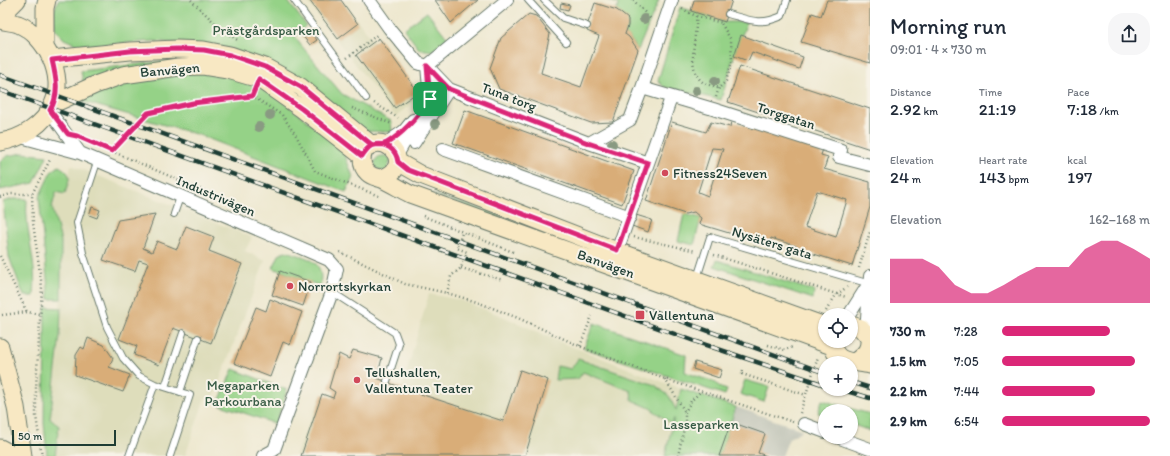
<!DOCTYPE html>
<html lang="en">
<head>
<meta charset="utf-8">
<style>
	body { margin:0; font-family:Itim,sans-serif; background:#f6f6f7; color:#1f2937; height:100vh; display:flex; flex-direction:column; font-size:15px; white-space:nowrap }
	* { box-sizing:border-box; margin:0 }
	p { font-size:13px; color:#747a83 }
	.icon { flex:none; width:22px; height:22px; fill:none; stroke:currentColor; stroke-width:2; stroke-linecap:round; stroke-linejoin:round }
	.map { position:relative; flex:1; overflow:hidden }
	.drawer { display:flex; flex-direction:column; background:#fff; width:300px }
	.drawer>* { flex:none }
	.tools { position:absolute; left:818px; top:308px; display:grid; gap:8px }
	.tools a { display:grid; place-items:center; width:40px; height:40px; border-radius:50%; background:#fff; box-shadow:0 1px 3px #0004; font-size:20px }
	.scale { position:absolute; left:12px; bottom:10px; width:104px; box-sizing:border-box; padding-left:4px; border:2px solid #1f3d34; border-top:0; font-size:11px; line-height:14px; white-space:nowrap; color:#1f3d34; -webkit-text-stroke:3px #f7f3e8; paint-order:stroke }
	.pin { position:absolute; display:grid; place-items:center; width:34px; height:34px; color:#fff; margin:-17px; border-radius:8px; box-shadow:0 2px 6px #0006 }
	.round { display:grid; place-items:center; flex:none; width:42px; height:42px; border-radius:16px; background:#f6f6f7 }
	.headline { display:flex; align-items:center; justify-content:space-between; height:68px; padding:0 20px }
	h1 { font-size:22px; font-weight:600; line-height:30px }
	.metrics { display:grid; grid-template-columns:repeat(3,1fr); gap:6px; height:68px; padding:4px 20px }
	.metrics div { display:grid; align-content:center }
	.metrics b { font-size:17px; font-weight:600 }
	.metrics small { font-size:11px; font-weight:400 }
	.metrics p { font-size:11px }
	.chart { height:112px; padding:8px 20px }
	.chart p { display:flex; justify-content:space-between }
	.chart svg { width:100%; height:72px; margin-top:4px; fill:#db2777; opacity:.7 }
	ul { padding:0 20px; list-style:none; font-size:13px }
	li { display:grid; grid-template-columns:64px 48px 1fr; align-items:center; height:30px }
	li i { height:10px; border-radius:5px; background:#db2777 }
	main { display:flex; flex:1; min-height:0 }
	.map>svg:first-child { display:block }
	.built { fill:#deddbb }
	.industrial { fill:#c3c6b9 }
	.green { fill:#95d287; stroke:#5a885e }
	.building { fill:#d9ad78; fill-rule:evenodd }
	.lines { fill:none; stroke-linecap:round; stroke-linejoin:round }
	.lane-casing { stroke:#67786a; stroke-width:8 }
	.street-casing { stroke:#67786a; stroke-width:14 }
	.secondary-casing { stroke:#67786a; stroke-width:19 }
	.path { stroke:#67786a; stroke-width:2.5; stroke-dasharray:1 3; stroke-linecap:butt }
	.lane { stroke:#fff; stroke-width:6 }
	.street { stroke:#fff; stroke-width:12 }
	.secondary { stroke:#f8e8c3; stroke-width:17 }
	.rail-casing { stroke:#1f3d34; stroke-width:4.5 }
	.rail { stroke:#f7f3e8; stroke-width:3; stroke-dasharray:9; stroke-linecap:butt }
	.tree { fill:#899a82 }
	.route-casing { stroke:#fff; stroke-width:8 }
	.route { stroke:#db2777; stroke-width:5 }
	.poi-dot { fill:#d1495b; stroke:#f7f3e8; stroke-width:1.5 }
	.labels { text-anchor:middle; dominant-baseline:central; stroke-width:4; stroke-linejoin:round; paint-order:stroke }
	.park-label { font-size:14px; fill:#375b45; stroke:#f7f3e8 }
	.street-label { font-size:14px; fill:#1f3d34; stroke:#f7f3e8 }
	.poi-label { font-size:14px; fill:#1f3d34; stroke:#f7f3e8; text-anchor:start }
</style>
</head>
<body>
<main>
<div class="map">
<svg width="870" height="456" viewBox="0 0 870 456">
	<rect width="100%" height="100%" fill="#f7f3e8"/>
	<filter id="ink" filterUnits="userSpaceOnUse"><feTurbulence type="fractalNoise" baseFrequency=".025" numOctaves="2"/><feDisplacementMap in="SourceGraphic" scale="8" xChannelSelector="R" yChannelSelector="G"/><feConvolveMatrix kernelMatrix="1 2 1 2 8 2 1 2 1" color-interpolation-filters="sRGB"/></filter>
	<filter id="wash" filterUnits="userSpaceOnUse"><feTurbulence type="fractalNoise" baseFrequency=".012" numOctaves="4" result="noise"/><feDisplacementMap in="SourceGraphic" scale="16" xChannelSelector="R" yChannelSelector="G"/><feGaussianBlur stdDeviation="0.9" result="paint"/><feColorMatrix in="noise" values="0 0 0 0 0 0 0 0 0 0 0 0 0 0 0 0 0 1.4 0 .05"/><feComposite in="paint" operator="in"/></filter>
	<g filter="url(#wash)">
		<rect width="100%" height="100%" fill="#ede7cd"/>
		<path class="built" d="M306,0h36l75,98 -21,19z
			M71,165l181,72 -7,14 20,10 -53,140 -7,-3 -20,58h-130l4,-30 -9,-7 10,-84 1,-94 -9,-34 4,-15 9,2z
			M429,294l31,6 42,16 58,26 121,47 -16,67h-370l27,-62 11,4 2,-6 67,-4z"/>
		<path class="industrial" d="M736,407l67,23 -14,8 -7,18h-63z"/>
		<path class="green" d="M58,0h229l19,25 -11,12 5,7 42,50 49,27 1,11 -29,-1 -132,-82 -77,-8 -55,4h-21l-14,-6 -9,-10 -1,-18z
			M608,0h51l-21,50 -9,-13 -4,-3 3,-8 -1,-7 -10,-9 1,-6z
			M680,7l45,15h22l-13,34 -13,44 -57,-13 -6,-6z
			M427,12l21,27 -16,12 -13,-2 -15,-20z
			M181,59l41,5 -139,17 -2,-10z
			M207,70l39,10 33,18 64,52 10,27 -7,15 -147,-57 -118,-34 26,-15z
			M23,153l24,3 -13,27 -34,7v-28l7,-6z
			M381,156h5l5,3 -5,14 -11,-5c-1,-6 0,-10 6,-12z
			M59,166c15,9 10,13 6,28l-9,-2 -4,15 9,34v58h-12l-10,-102 12,-25z
			M420,190l58,18 108,41z
			M13,199h14c-3,32 11,64 7,97h-10l-15,-39 -6,-55z
			M684,214l17,4 -7,27 -16,-4z
			M285,251c22,7 40,8 35,35l-47,-18 6,-13z
			M717,260l97,31 -1,8 -99,-33z
			M45,307l16,1 -1,27 -10,84 9,7 -4,30h-8l-3,-33z
			M594,323l92,32 -1,17 31,11 5,5 6,2 -2,5 -141,-47z
			M578,359l77,26 14,11 7,14 5,-21 55,18 -17,49h-54l9,-38 -2,6 -22,-16 -18,-8 -1,-9 -48,-19 -5,7 -23,1 2,-14 14,3z
			M233,369l54,21 -11,34 -58,-20z
			M745,380l24,7 -5,15 -24,-8z
			M822,400l48,14v17l-19,-7v-13h-26v4l-7,-2z"/>
		<g id="blocks">
			<path class="building" d="M309,0h32l17,24 -20,15z
				M435,0h43l-27,23z
				M694,0h38l-7,22 -34,-11z
				M827,0h43v63l-69,-21 11,-29 9,3z
				M561,3l9,2 -2,5 -8,-2z
				M595,3l22,7 11,9v7l-3,8 4,3 9,13 -25,72 -22,1 -92,-34 -9,-21 11,-30 28,-24 7,2 14,18 -9,39 40,14 18,-51 -12,-5v-5z
				M308,29l9,11 -7,5 -9,-11z
				M741,35l62,22 -4,12 -47,-17 -4,9 -14,-5z
				M379,38l39,54 -23,16 -39,-53z
				M740,66l130,43v40l-142,-47z
				M465,110l169,61 -12,33 -169,-61z
				M731,121l92,28 -2,6 7,2 -4,12 46,13v25l-18,59 -54,-17 1,-2 -28,-9 -2,7 -70,-21 2,-6 -7,-6 -9,2 -39,-13 26,-79 34,10 5,-10 19,5zM712,148l11,1 -15,47 -10,-4zM817,191l30,9 -11,37 -31,-10z
				M92,207l8,3 -3,8 -8,-3z
				M155,214l-12,34 9,4 5,-11 20,8 9,-23 28,11 -5,14 33,13 -31,79 -38,-15 -14,37 -25,-10 3,-9 -18,-7 29,-76 -9,-3 -4,11 -32,-11 15,-40z
				M636,215l16,5 -4,12 -16,-6z
				M280,271l31,11 -8,24 -31,-11z
				M270,299l32,13 -12,33 -7,-3 -13,35 -36,-14 22,-56 10,4z
				M88,338l16,7 9,13 -4,9 21,8 -7,17 -48,-17 1,-20 5,-8 3,2z
				M353,350l29,8 -5,20 25,10 101,33 17,-51 28,10 -23,76h-224l21,-62 11,4 2,-6 -6,-4 10,-34 10,5z
				M695,362l27,8 -3,8 -26,-9z
				M731,422l34,12 -7,19 9,3h-48z"/>
		</g>
	</g>
	<g filter="url(#ink)">
		<use href="#blocks" fill-opacity="0" stroke="#67786a" stroke-width="1"/>
		<g class="lines">
			<defs>
				<path id="lane" d="M294,0l72,98
					M528,0l38,42
					M544,0l19,18 24,8
					M728,14c22,6 32,12 54,2l5,-16
					M97,162l-20,61 6,30 24,74 16,31 16,18 16,8 35,11 -20,61
					M174,214l6,-17
					M697,278l13,-41 160,47
					M332,292l63,41 4,11 -12,37
					M165,387l18,-54
					M180,392l18,-54
					M129,456l26,-72"/>
				<path id="street" d="M369,0l20,28 29,35 9,3 22,23 140,54 41,-23 12,-32 71,21 128,41 -2,7 31,8
					M427,66l80,-66
					M642,88l30,-88
					M49,110l31,43
					M21,137l59,16 249,107 8,9 -5,23 -58,158 -11,6
					M414,143l35,-54
					M589,143l59,20
					M385,144l19,-13 9,-11
					M443,149l187,68
					M397,155l33,-56 -3,-33
					M617,251l54,-153
					M849,315l19,-30
					M866,332l4,-56
					M804,424l21,8
					M837,437l33,12"/>
				<path id="secondary" d="M0,17l17,-17
					M0,20c6,2 12,2 18,4 28,11 48,53 35,80 -9,21 -32,35 -53,38
					M45,47v-39l2,-8
					M52,59l78,-8 47,-2 27,1 26,5 35,12 36,20 71,58
					M53,104l42,-19 28,-10 55,-8 25,-1 25,4 31,9 43,30 60,47
					M398,162l23,13 196,76 208,75
					M381,178c33,-9 10,-45 -12,-32 -9,6 -9,20 -1,27 4,4 9,4 14,6 9,4 18,10 28,15l422,152
					M851,325l10,3 9,11
					M833,341c-1,23 21,20 37,24
					M0,347l16,60 7,49
					M856,361c9,-7 14,-11 13,-23
					M0,448l15,8"/>
			</defs>
			<use href="#lane" class="lane-casing"/>
			<use href="#street" class="street-casing"/>
			<use href="#secondary" class="secondary-casing"/>
			<path class="path" d="M191,0l31,30 17,11
				M633,0l19,20
				M682,9l14,7 26,7
				M696,16c2,19 -12,54 8,67 4,2 10,3 15,5l7,-7 6,-19 -1,-22 -10,-17
				M347,58l30,-23
				M254,92l-2,4 30,19 15,22 18,34 64,25
				M716,97l3,-9
				M374,103l24,15
				M352,108l40,16
				M86,140l162,70
				M112,151l36,-38 45,-10 59,-7
				M0,197l11,-3h21
				M423,216l90,36
				M634,237l62,14
				M340,252l65,32 42,9 30,9 41,16 66,30 81,31 128,43
				M714,255l132,42
				M0,256l27,56
				M461,268l42,12
				M859,268l11,-36
				M447,293l4,-17 10,-8 6,-16 -10,-4 5,-15
				M826,311l10,-16 11,-8
				M2,315l25,-3 13,2
				M768,345l17,5 7,-3
				M580,346l12,-30
				M743,370l-1,4 64,21
				M665,379l20,33
				M800,413l18,-56
				M42,456l-6,-40v-29l6,-100 -9,-64 -1,-29 19,-36
				M678,456l7,-32v-12l6,-11 9,-9"/>
			<use href="#lane" class="lane"/>
			<use href="#street" class="street"/>
			<use href="#secondary" class="secondary"/>
			<defs>
				<path id="rail" d="M0,75l825,298
					M0,90l697,252 128,43
					M851,382l19,6
					M840,389l30,9"/>
			</defs>
			<use href="#rail" class="rail-casing"/>
			<use href="#rail" class="rail"/>
		</g>
		<g class="tree">
			<circle cx="644" cy="19" r="5"/>
			<circle cx="715" cy="81" r="5"/>
			<circle cx="696" cy="91" r="5"/>
			<circle cx="270" cy="115" r="5"/>
			<circle cx="435" cy="124" r="5"/>
			<circle cx="259" cy="127" r="5"/>
			<circle cx="612" cy="144" r="5"/>
		</g>
	</g>
	<g class="lines" filter="url(#ink)">
		<defs>
			<path id="route" d="M430,99c-11,16 -25,33 -43,44 -10,6 -13,-6 -25,13l-60,-47 -43,-30 -7,17 -59,7 -45,10 -36,38 -35,-15 -9,-2 -18,-24c10,-16 6,-33 2,-50l78,-9 47,-2 27,1 26,5 35,12 36,20 71,58c14,-3 24,4 26,17l10,8 209,80 31,-87 -60,-20 -139,-54 -22,-23 3,33"/>
		</defs>
		<use href="#route" class="route-casing"/>
		<use href="#route" class="route"/>
	</g>
	<g class="poi-dot">
		<circle cx="665" cy="173" r="4"/>
		<circle cx="290" cy="286" r="4"/>
		<rect x="635" y="310" width="10" height="10" rx="2"/>
		<circle cx="357" cy="380" r="4"/>
	</g>
	<g class="labels">
		<g class="park-label">
			<text x="266" y="30">Prästgårdsparken</text>
			<text x="243" y="385">Megaparken<tspan x="243" dy="16">Parkourbana</tspan></text>
			<text x="701" y="424">Lasseparken</text>
		</g>
		<g class="street-label">
			<text transform="translate(170 70) rotate(-5)">Banvägen</text>
			<text transform="translate(509 97) rotate(21)">Tuna torg</text>
			<text transform="translate(786 116) rotate(18)">Torggatan</text>
			<text transform="translate(216 196) rotate(23)">Industrivägen</text>
			<text transform="translate(772 243) rotate(17)">Nysäters gata</text>
			<text transform="translate(606 264) rotate(20)">Banvägen</text>
		</g>
		<g class="poi-label">
			<text x="673" y="173">Fitness24Seven</text>
			<text x="298" y="286">Norrortskyrkan</text>
			<text x="649" y="315">Vallentuna</text>
			<text x="365" y="372">Tellushallen,<tspan x="365" dy="16">Vallentuna Teater</tspan></text>
		</g>
	</g>
</svg>
<div class="tools">
<a><svg class="icon" aria-label="locate" viewBox="0 0 24 24"><circle cx="12" cy="12" r="6"/><path d="M12 2v4M12 18v4M2 12h4M18 12h4"/></svg></a>
<a>+</a>
<a>−</a>
</div>
<div class="scale">50 m</div>
<div class="pin" style="left:430px;top:99px;background:#1e9e55"><svg class="icon" aria-label="arrive" viewBox="0 0 24 24"><path d="M6 21V4h12l-3 4 3 4H6"/></svg></div>
</div>
<section class="drawer">
<div class="headline"><div><h1>Morning run</h1><p>09:01 · 4 × 730 m</p></div><a class="round"><svg class="icon" aria-label="share" viewBox="0 0 24 24"><path d="M12 15V3M7 8l5-5 5 5M5 13v7h14v-7"/></svg></a></div>
<div class="metrics">
<div><p>Distance</p><b>2.92<small> km</small></b></div>
<div><p>Time</p><b>21:19</b></div>
<div><p>Pace</p><b>7:18<small> /km</small></b></div>
</div>
<div class="metrics">
<div><p>Elevation</p><b>24<small> m</small></b></div>
<div><p>Heart rate</p><b>143<small> bpm</small></b></div>
<div><p>kcal</p><b>197</b></div>
</div>
<div class="chart"><p><span>Elevation</span>162–168 m</p>
<svg viewBox="0 0 160 44" preserveAspectRatio="none"><path d="M0 44V17L10 17L20 17L30 22L40 33L50 38L60 38L70 33L80 27L90 22L100 22L110 22L120 11L130 6L140 6L150 11L160 17V44z"/></svg>
</div>
<ul>
<li><b>730 m</b>7:28<i style="width:73%"></i></li>
<li><b>1.5 km</b>7:05<i style="width:90%"></i></li>
<li><b>2.2 km</b>7:44<i style="width:63%"></i></li>
<li><b>2.9 km</b>6:54<i style="width:100%"></i></li>
</ul>
</section>
</main>
</body>
</html>
